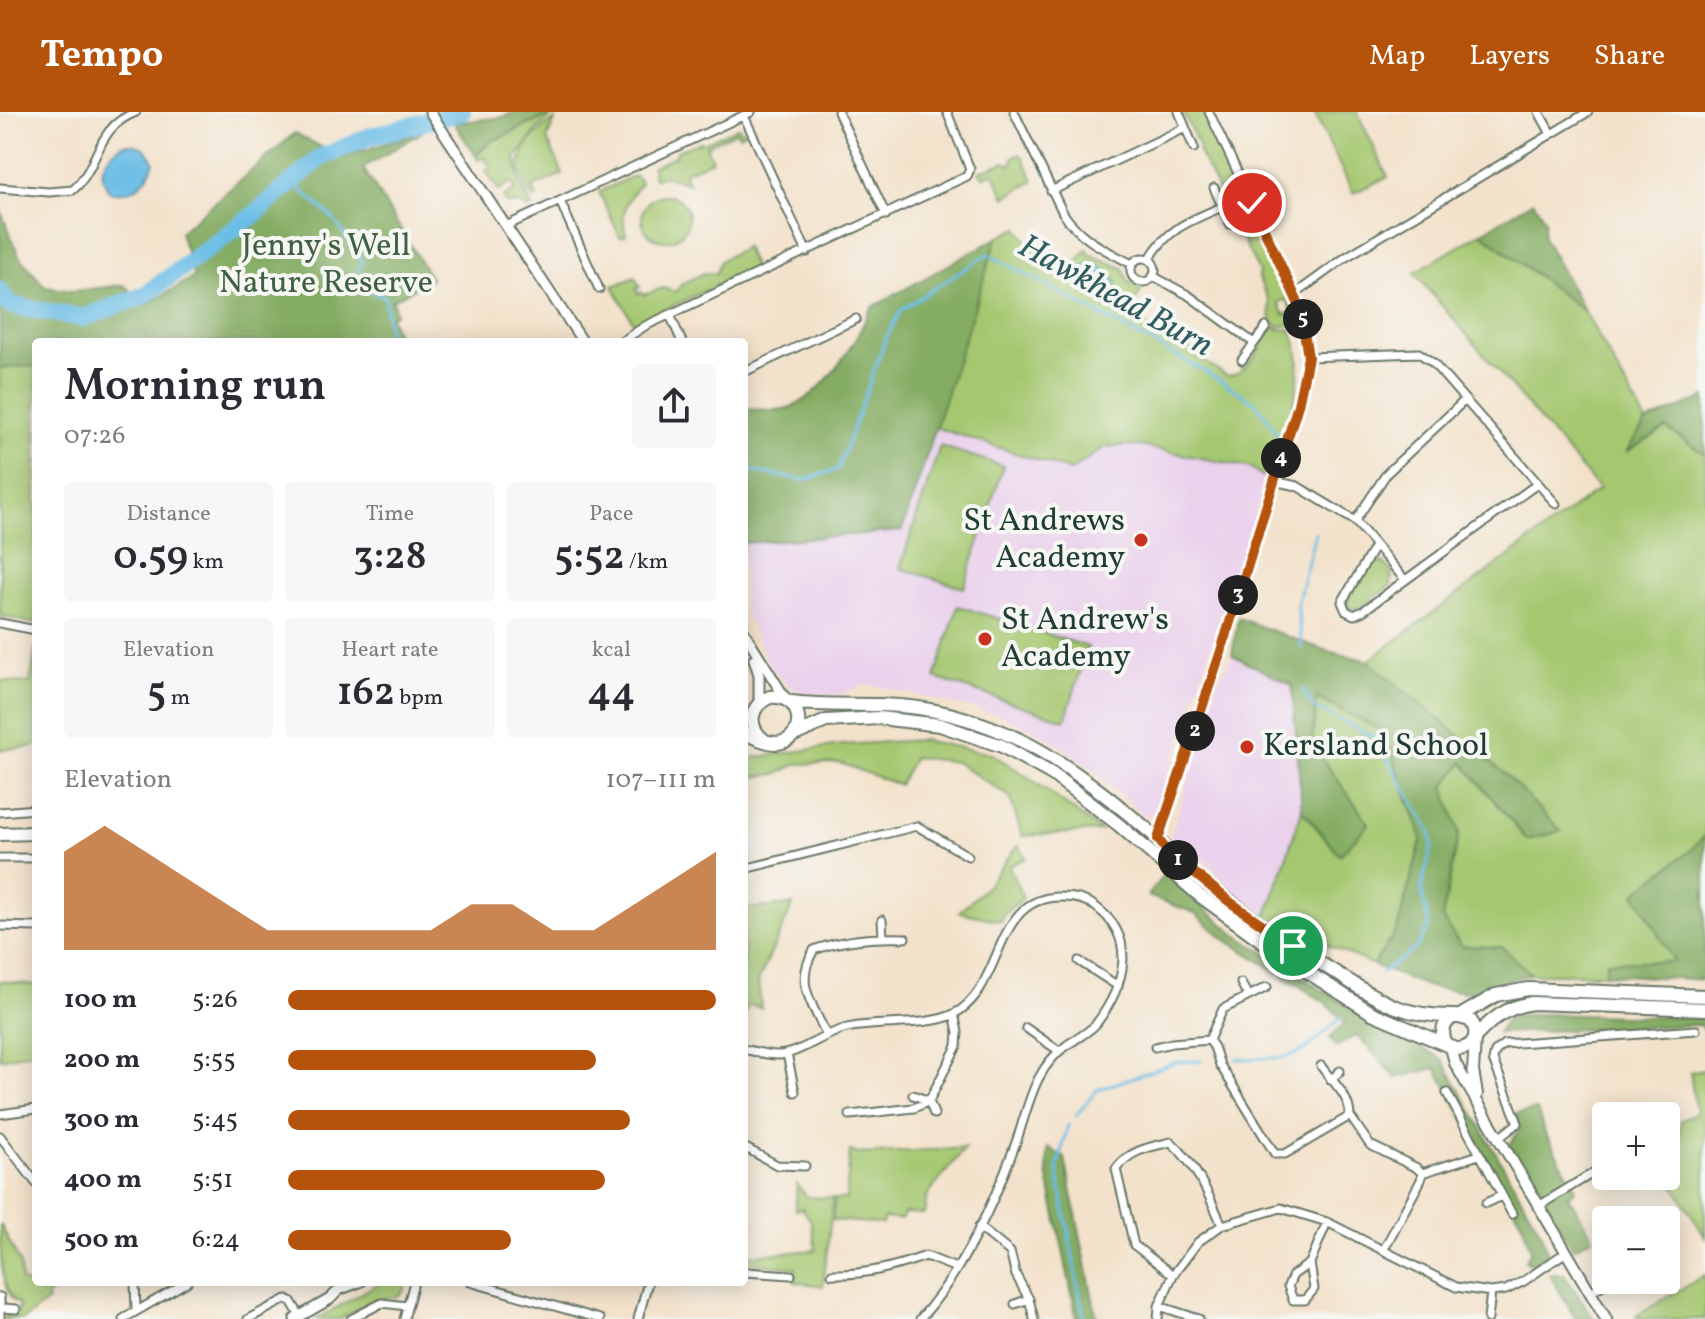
<!DOCTYPE html>
<html lang="en">
<head>
<meta charset="utf-8">
<style>
	body { margin:0; font-family:Vollkorn,serif; background:#f7f7f7; color:#2b2b33; height:100vh; display:flex; flex-direction:column; font-size:30px; white-space:nowrap }
	* { box-sizing:border-box; margin:0 }
	p { font-size:26px; color:#7c7c81 }
	.icon { flex:none; width:44px; height:44px; fill:none; stroke:currentColor; stroke-width:2; stroke-linecap:round; stroke-linejoin:round }
	.map { position:relative; flex:1; overflow:hidden }
	.sheet { position:absolute; left:32px; top:226px; width:716px; height:948px; display:flex; flex-direction:column; background:#fff; border-radius:8px; box-shadow:0 4px 20px #0003 }
	.sheet>* { flex:none }
	.fabs { position:absolute; left:1592px; top:990px; display:grid; gap:16px }
	.fabs a { display:grid; place-items:center; width:88px; height:88px; border-radius:8px; background:#fff; box-shadow:0 4px 20px #0003; font-size:40px }
	.pin { position:absolute; display:grid; place-items:center; width:68px; height:68px; color:#fff; margin:-34px; border:4px solid #fff; border-radius:50%; box-shadow:0 2px 8px #0007 }
	.km { position:absolute; width:40px; height:40px; margin:-20px; border-radius:50%; background:#222; color:#fff; font-size:22px; line-height:40px; text-align:center }
	.round { display:grid; place-items:center; flex:none; width:84px; height:84px; border-radius:8px; background:#f7f7f7 }
	.overview { display:flex; align-items:center; justify-content:space-between; height:136px; padding:0 32px }
	h1 { font-size:44px; font-weight:600; line-height:60px }
	.figures { display:grid; grid-template-columns:repeat(3,1fr); gap:12px; height:136px; padding:8px 32px }
	.figures div { display:grid; align-content:center; border-radius:8px; background:#f7f7f7; text-align:center }
	.figures b { font-size:40px; font-weight:600 }
	.figures small { font-size:22px; font-weight:400 }
	.figures p { font-size:22px }
	.chart { height:224px; padding:16px 32px }
	.chart p { display:flex; justify-content:space-between }
	.chart svg { width:100%; height:144px; margin-top:8px; fill:#b45309; opacity:.7 }
	ul { padding:0 32px; list-style:none; font-size:26px }
	li { display:grid; grid-template-columns:128px 96px 1fr; align-items:center; height:60px }
	li i { height:20px; border-radius:10px; background:#b45309 }
	header { display:flex; align-items:center; gap:48px; box-sizing:border-box; height:112px; padding:0 40px; background:#b45309; color:#fff }
	header strong { font-size:38px }
	nav { display:flex; gap:44px; margin-inline-start:auto; font-size:28px }
	.map>svg:first-child { display:block }
	.built { fill:#ead1ec }
	.green { fill:#a5c770; stroke:#628252; stroke-width:2 }
	.forest { fill:#84ac62; stroke:#52744b; stroke-width:2 }
	.water { fill:#6abde6; stroke:#447d8d; stroke-width:2 }
	.lines { fill:none; stroke-linecap:round; stroke-linejoin:round }
	.stream { stroke:#6abde6; stroke-width:3 }
	.river { stroke:#6abde6; stroke-width:18 }
	.minor-casing { stroke:#697769; stroke-width:11 }
	.tertiary-casing { stroke:#697769; stroke-width:13 }
	.secondary-casing { stroke:#697769; stroke-width:14 }
	.primary-casing { stroke:#697769; stroke-width:16 }
	.minor { stroke:#fff; stroke-width:7 }
	.tertiary { stroke:#fff; stroke-width:9 }
	.secondary { stroke:#fff; stroke-width:10 }
	.primary { stroke:#fff; stroke-width:12 }
	.route-casing { stroke:#fff; stroke-width:16 }
	.route { stroke:#b45309; stroke-width:10 }
	.poi-dot { fill:#c8321e; stroke:#f6f6f2; stroke-width:3 }
	.labels { text-anchor:middle; dominant-baseline:central; stroke-width:8; stroke-linejoin:round; paint-order:stroke }
	.park-label { font-size:32px; fill:#406043; stroke:#f6f6f2 }
	.poi-label { font-size:32px; fill:#1f3d34; stroke:#f6f6f2; text-anchor:start }
	.water-label { font-size:34px; font-style:italic; fill:#325d60; stroke:#f6f6f2 }
</style>
</head>
<body>
<header>
<strong>Tempo</strong>
<nav><a>Map</a><a>Layers</a><a>Share</a></nav>
</header>
<div class="map">
<svg width="1705" height="1207" viewBox="0 0 1705 1207">
	<rect width="100%" height="100%" fill="#f6f6f2"/>
	<filter id="ink" filterUnits="userSpaceOnUse"><feTurbulence type="fractalNoise" baseFrequency=".0125" numOctaves="2"/><feDisplacementMap in="SourceGraphic" scale="16" xChannelSelector="R" yChannelSelector="G"/><feConvolveMatrix kernelMatrix="1 2 1 2 8 2 1 2 1" color-interpolation-filters="sRGB"/></filter>
	<filter id="wash" filterUnits="userSpaceOnUse"><feTurbulence type="fractalNoise" baseFrequency=".006" numOctaves="4" result="noise"/><feDisplacementMap in="SourceGraphic" scale="32" xChannelSelector="R" yChannelSelector="G"/><feGaussianBlur stdDeviation="1.8" result="paint"/><feColorMatrix in="noise" values="0 0 0 0 0 0 0 0 0 0 0 0 0 0 0 0 0 1.4 0 .05"/><feComposite in="paint" operator="in"/></filter>
	<g filter="url(#wash)">
		<rect width="100%" height="100%" fill="#f3e2cb"/>
		<path class="built" d="M935,315l136,44 34,-24 36,-1 110,22 15,11 -109,333 -4,4 -10,-1 -52,-47 -44,-31 -43,-21 -125,-30 -14,-1 -23,9 -30,1 -21,-7 -21,-21 -26,-57v-67l158,-12z
			M1232,543l60,29 10,126 -36,108 -31,-23 -24,-30 -41,-26 46,-154z"/>
		<path class="green" d="M557,0l-19,16 -22,30 3,21 13,28 -5,2 -8,-5h-11l-5,-6 13,-9 -5,-7 -12,9 -13,-20 5,-3 -7,-11 -6,3 -2,-4 14,-14z
			M1183,0h22l91,199 -5,-1 -5,-11 -8,4 6,12 10,-4 1,12 -16,4 -8,-6 -2,-20 -11,-24 1,-5 -61,-122 1,-4z
			M1314,0h43l31,65 -35,16z
			M555,8l-8,19 16,35 -30,13 4,10 -4,2c-5,-9 -12,-19 -13,-29 -2,-21 19,-41 35,-50z
			M738,15l7,5 -6,3 -2,-4 -31,15 6,14 -29,13 5,10 -22,-7 -12,2 -2,-11 23,-11 2,-5 23,-9 4,1z
			M1019,42l4,3 11,24 -29,16 -12,-25 -10,5 -4,-5 25,-10 7,3 3,-9z
			M633,64h3l5,7c-15,15 -21,31 -15,52l-6,2 -21,-45z
			M642 106a23 23 0 1 1 46 0a23 23 0 1 1-46 0Z
			M1018,116c13,20 26,36 46,49l23,-28 2,5 34,14 5,13 14,8 -15,27 67,35 -1,3 34,22c20,-2 39,-32 43,-50l10,4 11,-1c2,8 6,16 7,24 5,43 -18,88 -32,126l-15,-11 -110,-22h-24l-12,1 -34,24 -136,-44 62,-189z
			M1481,121l104,79 61,110 -18,29 38,-23 39,26v381l-14,15 -17,112 -67,-1 -2,13h-74l-29,-27h-41l-19,-29 17,-85 -15,-47 19,-23 64,77 33,-9 -192,-170 231,-172 -185,-216z
			M745,135l9,21 -120,56 -21,-38 22,-9 5,10 -4,2 2,5 4,-2 1,3 20,-7 12,4 8,-9 21,-10h12l4,-12z
			M36,254v258l-36,-8v-248z
			M940,334l63,20 -39,122 -64,-20z
			M1380,450l4,1 8,9 -1,13 -31,24 -11,-1 -2,-6 19,-35z
			M958,494l130,41 -23,73 -130,-42z
			M36,535v99l-36,4v-69l30,2z
			M1317,585l67,35 38,106 -25,92 -24,35 -107,-47 36,-108 37,45 30,-31 -57,-80z
			M921,628l71,14 42,27 67,50 -79,5 -12,-39 -54,-35 -42,-5 -15,28 -59,-22 -43,1 -20,10 -33,4v-19l96,-14z
			M1018,733l8,13 -17,8 14,32 -18,15 -4,8 -42,-9 26,-24z
			M793,793l-35,76 3,27 -12,-3 -5,10v-106z
			M0,869l36,4v66l-36,8z
			M1705,958v167l-32,-53 8,-63 15,-8 -6,-41z
			M965,1036l-38,48 -3,18 -20,-1 -2,7 -18,-2 -2,6 -49,-4 2,-21h11l4,-48 8,3z
			M797,1072l10,13 26,1 -10,88 -28,-4 1,-14 -52,-5v-7l72,-6 -5,-29 -9,-13 -7,2z
			M0,1112l20,39 1,17 20,14 11,-12 6,2 -12,14 2,3 -24,18h-20l3,-4 11,-3 1,-8c-19,-7 -19,-57 -19,-80z
			M1705,1163v44h-66l-3,-3z
			M381,1170h24v7l-7,8 -24,3 -34,19h-23z"/>
		<path class="forest" d="M515,0h39l-64,30 -14,14 -22,-33 49,-6z
			M424,19l-61,37 68,111 -39,21 4,13 -6,4 10,25h-364v24l-36,2v-159l19,47 26,31 28,4 51,-6 22,20 48,-28 -14,-45 115,-99 46,25z
			M1533,89l12,19 -2,17 42,75 -104,-79z
			M997,126l-95,293 -158,12v-134c13,0 32,3 44,-1 36,-12 69,-67 83,-100z
			M1705,285v57l-39,-26 -40,24 20,-30z
			M1238,506l86,32 44,11 136,112 57,58 -34,9 -64,-77 -19,23 15,46 -17,86 19,28 41,1 29,27 -64,18 -38,-5 -56,-22 24,-35 25,-92 -38,-106 -67,-34 -5,46 57,80 -29,31 -38,-45 -10,-125 -60,-30z
			M1705,723v145l-100,-6 2,-13 67,1 -39,-69 56,-43z
			M1164,762l71,60 104,67 103,58 100,175 6,21 -13,11 -10,-5 6,-10 -8,-26 -87,-157 -40,10 -39,-43 -21,12 -6,-9 15,-16 -19,-19 -103,-65 -28,-25 -47,-17z
			M1540,902l165,4v14l-5,-7 -203,8 11,-15z
			M1537,998l7,21 32,58 -8,7 25,41 -20,12 -63,-104 9,-16 -3,-15z
			M1048,1035l17,11 32,161h-20l-30,-146z
			M1549,1162h15l30,45h-18z"/>
		<path class="water" d="M124,32c16,0 23,3 30,18 -7,21 -21,33 -44,30 -15,-21 -6,-36 14,-48z
			M1092,151c11,4 19,9 25,20l-6,10 -12,-1 -21,-12 -1,-5 9,-10z"/>
		<g class="lines">
			<path class="stream" d="M292,70l41,36 29,43 -9,25 32,11 4,39 4,6
				M744,358l61,10 33,-11 48,-131 15,-28 87,-56 218,118 50,31 23,33
				M1302,536l-5,-43 18,-72
				M1302,576l11,19 61,30 56,93 2,16 -11,42 8,38 -13,22 -35,25
				M1236,947c60,-1 61,2 104,-41
				M1076,1004l21,-26 80,-28 24,-1
				M1068,1013l-11,44 27,150"/>
			<path class="river" d="M0,179l9,14 74,13 62,-23 110,-81 65,-56 48,-21 94,-25"/>
		</g>
	</g>
	<g filter="url(#ink)">
		<g class="lines">
			<defs>
				<path id="minor" d="M838,0l48,103
					M1014,0l49,101c17,26 42,37 69,51
					M1179,0l15,36
					M1539,0l12,22
					M744,4l63,136
					M0,76l49,4 24,-2c28,-25 21,-62 63,-78
					M1214,76l16,36
					M1051,79l134,-63
					M560,89l39,88
					M506,114l245,-114
					M1131 158a12 12 0 1 1 24 0a12 12 0 1 1-24 0Z
					M1149,148c17,-31 42,-40 73,-53
					M1153,164l35,19 66,48
					M1295,182l51,-37 242,-145
					M670,203l12,27
					M621,230l24,-16 322,-150 3,-7 -23,-57
					M1308,245l111,-4 14,10 123,141
					M1242,248l24,-33
					M744,260l112,-53
					M1273,369l24,5 58,35 50,59
					M1355,409l32,-48 77,-72
					M1375,434l-33,56 4,9 8,4 9,-4 174,-127
					M0,511l36,7
					M0,700l36,-3
					M1158,727l62,-185 78,-249 10,-48 -4,-33 -9,-30 -86,-182
					M0,746h36
					M744,757l173,-43 51,30
					M882,808l1,17
					M0,814l36,1
					M1079,849l39,25
					M1241,871l7,13
					M1026,916l33,23
					M826,922c-14,-31 -32,-51 -12,-84 29,-11 60,-13 91,-12
					M1209,928l14,-31 44,-22
					M1155,935l17,-4 37,-3 5,7 6,18 55,89h10l65,-38 20,29 47,23 5,5 -1,7 -37,69
					M744,937c13,3 28,8 42,5 19,-4 39,-21 61,-26 31,-7 81,-1 107,-14 52,-27 37,-119 108,-117 12,0 25,3 34,10 43,32 28,80 0,117 -7,8 -20,15 -29,21 -35,25 -38,63 -52,100 -21,58 -54,129 -95,174
					M787,942l8,38
					M1321,954c12,17 28,28 29,50
					M1331,968l9,-9
					M1447,981l65,121
					M913,983l16,6 5,13
					M0,1002l36,-5
					M850,1003l64,-7 15,-7 28,-55 1,-14 -4,-18
					M0,1024l36,47
					M1499,1026l19,-15 -25,-63 2,-8 9,-8 192,-14
					M744,1035l33,18 28,1
					M1422,1061l57,-18
					M1486,1091l15,-7
					M1537,1095l69,-42
					M979,1115l31,25 6,23 13,24 5,20
					M1310,1151l-17,12 -5,11 5,14h12l9,-11 -4,-26 17,-41
					M744,1160l47,3
					M832,1162c34,1 62,-7 94,-18l30,12
					M1173,1163l-39,-30 -18,-76c14,-19 33,-22 55,-27 25,22 38,53 51,83
					M135,1170l1,29
					M470,1170l130,37
					M341,1178l21,-8
					M1591,1180l20,-12
					M0,1185v21
					M1015,1192l14,-5
					M1159,1194l40,13
					M2,1196l14,1
					M123,1207l64,-37
					M248,1207l38,-20 5,2 9,15
					M351,1207l31,-16 25,3
					M404,1207l10,-37
					M638,1207l10,-37
					M1158,1207l1,-13 14,-31 25,-33 24,-17 59,-17 46,14 129,65 35,5 15,-2 18,-9 42,-29
					M1488,1207l3,-27"/>
				<path id="tertiary" d="M430,0l153,230
					M744,520l41,66
					M754,547l5,16v28
					M295,1207l35,-20 17,-17"/>
				<path id="secondary" d="M1475,928l-2,31 4,23
					M1451,935l4,16 14,25 137,231"/>
				<path id="primary" d="M791,590c31,4 60,2 91,3 52,1 104,17 150,41 44,24 85,58 123,90 6,5 10,13 16,18 50,44 105,82 162,117 45,28 66,46 122,45
					M744,621h1c9,4 20,10 31,10 31,-1 30,-49 -6,-46 -21,9 -23,30 -6,43
					M792,624l34,-15 53,-3 61,7 62,21 50,28 67,51 80,70 85,62 88,56 84,36c18,0 25,-15 14,-29l-15,-4c-12,6 -15,16 -9,28
					M0,722l36,-1
					M1460,904l36,-21 32,-6 177,7
					M1476,924c17,-18 31,-29 56,-33l173,6"/>
			</defs>
			<use href="#minor" class="minor-casing"/>
			<use href="#tertiary" class="tertiary-casing"/>
			<use href="#secondary" class="secondary-casing"/>
			<use href="#primary" class="primary-casing"/>
			<use href="#minor" class="minor"/>
			<use href="#tertiary" class="tertiary"/>
			<use href="#secondary" class="secondary"/>
			<use href="#primary" class="primary"/>
		</g>
	</g>
	<g class="lines" filter="url(#ink)">
		<defs>
			<path id="route" d="M1252,91l48,104 8,50 -10,48 -78,249 -62,185 9,12 63,51 63,44"/>
		</defs>
		<use href="#route" class="route-casing"/>
		<use href="#route" class="route"/>
	</g>
	<g class="poi-dot">
		<circle cx="1141" cy="428" r="8"/>
		<circle cx="985" cy="527" r="8"/>
		<circle cx="1247" cy="635" r="8"/>
	</g>
	<g class="labels">
		<g class="park-label">
			<text x="326" y="135">Jenny's Well<tspan x="326" dy="37">Nature Reserve</tspan></text>
		</g>
		<g class="poi-label">
			<text x="1125" y="410" text-anchor="end">St Andrews<tspan x="1125" dy="37">Academy</tspan></text>
			<text x="1001" y="509">St Andrew's<tspan x="1001" dy="37">Academy</tspan></text>
			<text x="1263" y="635">Kersland School</text>
		</g>
		<g class="water-label">
			<text transform="translate(1115 185) rotate(29)">Hawkhead Burn</text>
		</g>
	</g>
</svg>
<div class="fabs">
<a>+</a>
<a>−</a>
</div>
<div class="pin" style="left:1293px;top:834px;background:#1e9e55"><svg class="icon" aria-label="arrive" viewBox="0 0 24 24"><path d="M6 21V4h12l-3 4 3 4H6"/></svg></div>
<div class="pin" style="left:1252px;top:91px;background:#d93025"><svg class="icon" aria-label="check" viewBox="0 0 24 24"><path d="M5 12l5 5 9-10"/></svg></div>
<b class="km" style="left:1178px;top:748px">1</b>
<b class="km" style="left:1195px;top:619px">2</b>
<b class="km" style="left:1238px;top:483px">3</b>
<b class="km" style="left:1281px;top:346px">4</b>
<b class="km" style="left:1303px;top:207px">5</b>
<section class="sheet">
<div class="overview"><div><h1>Morning run</h1><p>07:26</p></div><a class="round"><svg class="icon" aria-label="share" viewBox="0 0 24 24"><path d="M12 15V3M7 8l5-5 5 5M5 13v7h14v-7"/></svg></a></div>
<div class="figures">
<div><p>Distance</p><b>0.59<small> km</small></b></div>
<div><p>Time</p><b>3:28</b></div>
<div><p>Pace</p><b>5:52<small> /km</small></b></div>
</div>
<div class="figures">
<div><p>Elevation</p><b>5<small> m</small></b></div>
<div><p>Heart rate</p><b>162<small> bpm</small></b></div>
<div><p>kcal</p><b>44</b></div>
</div>
<div class="chart"><p><span>Elevation</span>107–111 m</p>
<svg viewBox="0 0 160 44" preserveAspectRatio="none"><path d="M0 44V14L10 6L20 14L30 22L40 30L50 38L60 38L70 38L80 38L90 38L100 30L110 30L120 38L130 38L140 30L150 22L160 14V44z"/></svg>
</div>
<ul>
<li><b>100 m</b>5:26<i style="width:100%"></i></li>
<li><b>200 m</b>5:55<i style="width:72%"></i></li>
<li><b>300 m</b>5:45<i style="width:80%"></i></li>
<li><b>400 m</b>5:51<i style="width:74%"></i></li>
<li><b>500 m</b>6:24<i style="width:52%"></i></li>
</ul>
</section>
</div>
</body>
</html>
